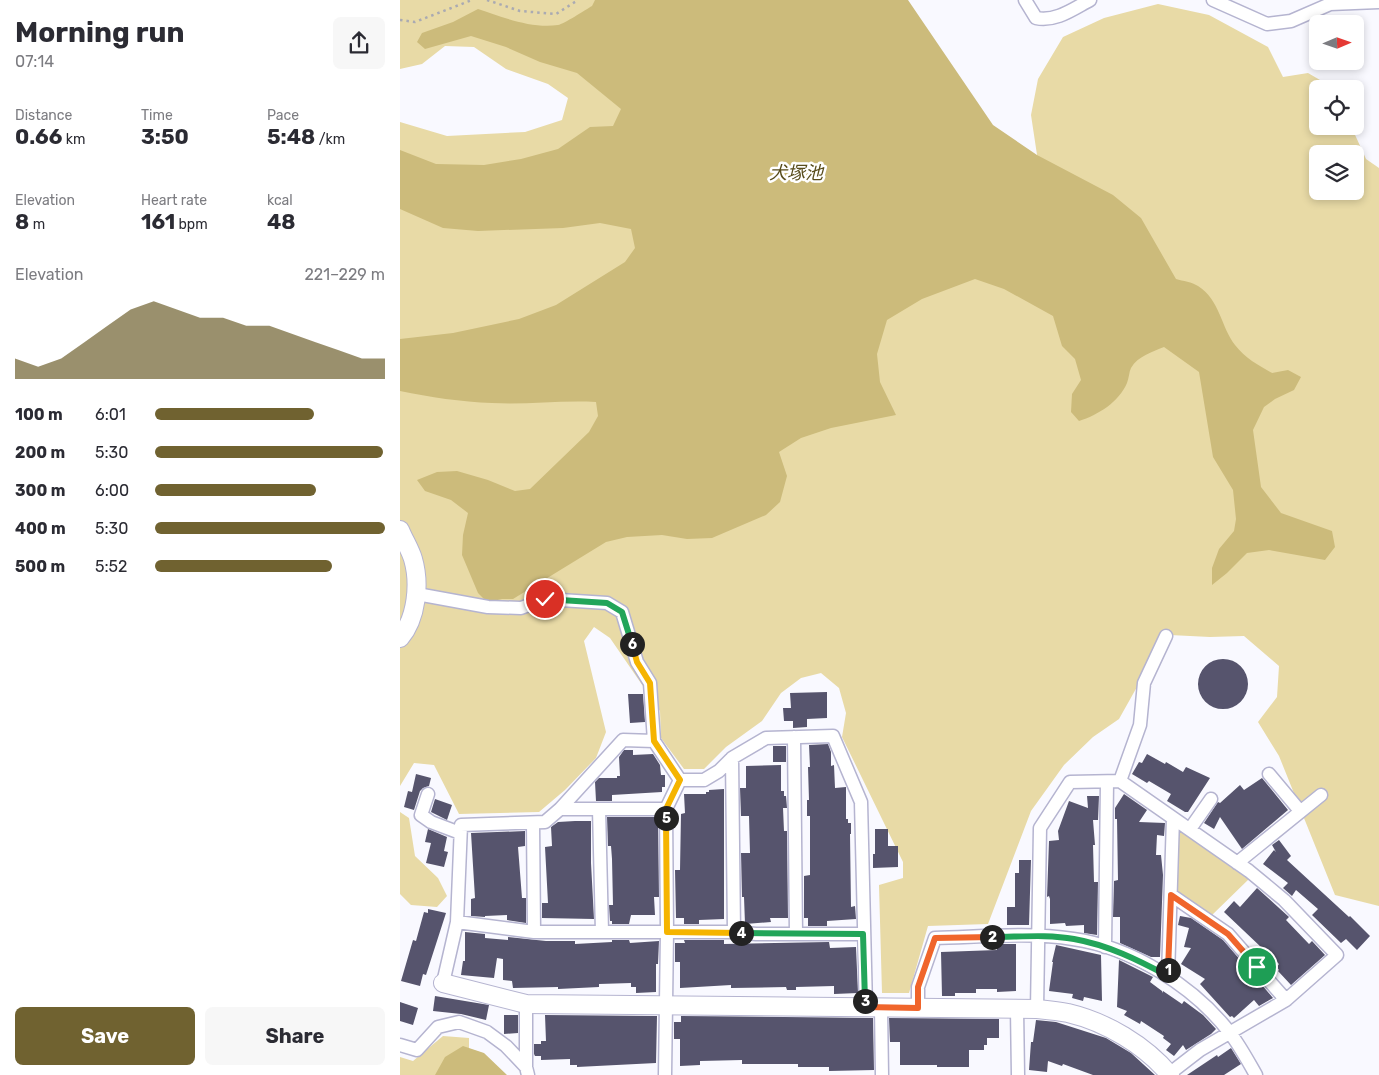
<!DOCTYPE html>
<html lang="en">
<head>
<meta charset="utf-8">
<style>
	body { margin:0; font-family:Rubik,"Noto Sans JP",sans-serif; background:#f7f7f7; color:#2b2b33; height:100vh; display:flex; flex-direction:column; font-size:19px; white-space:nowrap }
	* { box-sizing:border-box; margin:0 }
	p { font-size:16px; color:#7c7c81 }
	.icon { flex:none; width:28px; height:28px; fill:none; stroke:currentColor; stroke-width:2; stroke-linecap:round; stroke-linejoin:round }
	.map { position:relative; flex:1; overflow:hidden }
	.side { display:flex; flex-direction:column; background:#fff; width:400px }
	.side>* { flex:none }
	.needle { width:32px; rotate:88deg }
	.fabs { position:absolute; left:909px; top:15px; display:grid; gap:10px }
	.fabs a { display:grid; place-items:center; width:55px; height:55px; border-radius:8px; background:#fff; box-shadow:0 2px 8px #0003; font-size:25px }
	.pin { position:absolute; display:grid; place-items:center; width:42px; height:42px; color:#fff; margin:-21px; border:2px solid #fff; border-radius:50%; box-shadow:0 1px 5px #0007 }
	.km { position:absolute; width:25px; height:25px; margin:-12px; border-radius:50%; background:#222; color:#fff; font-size:14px; line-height:25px; text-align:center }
	.round { display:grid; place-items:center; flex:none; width:52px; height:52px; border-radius:8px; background:#f7f7f7 }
	.overview { display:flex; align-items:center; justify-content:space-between; height:85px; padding:0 15px }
	h1 { font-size:28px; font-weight:700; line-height:38px }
	.metrics { display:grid; grid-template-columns:repeat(3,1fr); gap:8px; height:85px; padding:5px 15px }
	.metrics div { display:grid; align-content:center }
	.metrics b { font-size:21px; font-weight:700 }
	.metrics small { font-size:14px; font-weight:400 }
	.metrics p { font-size:14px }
	.chart { height:140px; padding:10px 15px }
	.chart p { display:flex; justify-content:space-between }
	.chart svg { width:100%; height:90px; margin-top:5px; fill:#706230; opacity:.7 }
	.cta { display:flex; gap:10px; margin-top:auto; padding:10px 15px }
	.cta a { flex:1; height:58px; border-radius:8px; background:#706230; color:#fff; font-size:20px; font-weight:700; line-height:58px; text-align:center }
	.cta a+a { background:#f7f7f7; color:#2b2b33 }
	ul { padding:0 15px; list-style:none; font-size:16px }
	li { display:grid; grid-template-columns:80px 60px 1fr; align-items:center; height:38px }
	li i { height:12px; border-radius:6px; background:#706230 }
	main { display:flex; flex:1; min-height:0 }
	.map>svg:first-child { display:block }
	.green { fill:#e8daa6; fill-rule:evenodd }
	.water { fill:#ccbb7b }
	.building { fill:#56546d }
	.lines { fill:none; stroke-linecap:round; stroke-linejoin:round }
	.street-casing { stroke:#b5b4d0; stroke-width:15 }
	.secondary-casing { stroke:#b5b4d0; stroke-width:20 }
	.path { stroke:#aaaab2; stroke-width:2.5; stroke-dasharray:2.5 4; stroke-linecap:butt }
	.street { stroke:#fff; stroke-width:12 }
	.secondary { stroke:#fff; stroke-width:18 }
	.split-1-casing { stroke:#fff; stroke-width:10 }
	.split-2-casing { stroke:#fff; stroke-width:10 }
	.split-3-casing { stroke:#fff; stroke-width:10 }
	.split-4-casing { stroke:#fff; stroke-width:10 }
	.split-5-casing { stroke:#fff; stroke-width:10 }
	.split-6-casing { stroke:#fff; stroke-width:10 }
	.split-7-casing { stroke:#fff; stroke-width:10 }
	.split-1 { stroke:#f0652b; stroke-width:6 }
	.split-2 { stroke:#22a559; stroke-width:6 }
	.split-3 { stroke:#f0652b; stroke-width:6 }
	.split-4 { stroke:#22a559; stroke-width:6 }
	.split-5 { stroke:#f5b400; stroke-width:6 }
	.split-6 { stroke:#f5b400; stroke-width:6 }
	.split-7 { stroke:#22a559; stroke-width:6 }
	.labels { text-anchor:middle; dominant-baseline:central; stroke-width:5; stroke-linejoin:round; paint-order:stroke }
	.water-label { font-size:18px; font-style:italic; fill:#584c1b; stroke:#fff }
</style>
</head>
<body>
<main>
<section class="side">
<div class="overview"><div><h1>Morning run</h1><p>07:14</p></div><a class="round"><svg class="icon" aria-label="share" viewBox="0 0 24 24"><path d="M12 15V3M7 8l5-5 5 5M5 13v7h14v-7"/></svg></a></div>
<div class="metrics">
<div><p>Distance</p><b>0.66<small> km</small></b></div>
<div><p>Time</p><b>3:50</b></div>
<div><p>Pace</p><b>5:48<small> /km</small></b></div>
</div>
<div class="metrics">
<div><p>Elevation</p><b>8<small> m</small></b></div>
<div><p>Heart rate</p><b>161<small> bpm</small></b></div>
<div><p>kcal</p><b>48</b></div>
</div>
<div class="chart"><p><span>Elevation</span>221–229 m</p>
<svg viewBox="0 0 160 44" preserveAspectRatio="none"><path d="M0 44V34L10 38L20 34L30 26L40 18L50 10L60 6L70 10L80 14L90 14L100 18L110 18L120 22L130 26L140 30L150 34L160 34V44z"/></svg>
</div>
<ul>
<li><b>100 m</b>6:01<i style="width:69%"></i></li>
<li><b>200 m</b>5:30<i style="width:99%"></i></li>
<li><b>300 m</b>6:00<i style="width:70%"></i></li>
<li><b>400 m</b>5:30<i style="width:100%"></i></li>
<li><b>500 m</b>5:52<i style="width:77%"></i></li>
</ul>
<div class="cta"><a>Save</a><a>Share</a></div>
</section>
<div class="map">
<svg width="979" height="1075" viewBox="0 0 979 1075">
	<rect width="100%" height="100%" fill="#f9f9ff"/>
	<path class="green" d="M0,0h367l93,306 182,-118 -11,-73 7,-36 25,-42 41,-19 54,-14 51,11 59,32 15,30 25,-4 24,14 1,2h-15v37h33l15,33 13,9v738l-44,-11 -56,-139 -21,-34 19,-25 2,-31 -35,-30 -34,1 -40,-2 -28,43 -23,41 -26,18 -29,28 -33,46 -43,113 -60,2 -19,67h-27l-3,-108 24,-7v-16l-61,-125 4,-24 -7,-25 -18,-15 -20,5 -20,15 -19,28 -36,26 -22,22h-20l-23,-31 -1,-27 -50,-73 -16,-11 -10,14 22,91 -10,26 -31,32 -26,22 -80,2 -25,-49 -20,-2 -14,23v-664l47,14 78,-4 37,-12 6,-22 -20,-14 -42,-15 -32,-22 -29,-1 -23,18 -22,5zM918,154h37v37h-37z
		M0,812l9,6 6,38 23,22 9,18 -10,11 -26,-2 -11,-11z
		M783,831l67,47 -40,39 -35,-27 3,-57z
		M43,1036l26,2v19l-14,18h-55v-18l13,4z"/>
	<path class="water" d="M195,0h313l85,125 44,30 76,40 28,23 35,61c7,2 16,3 22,7 22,14 23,41 37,59 10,13 23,20 37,28l16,-3 13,7 -7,13 -19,9 -11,8 -11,23 8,57 20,26 51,18 3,16 -10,13 -56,-10 -22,3 -20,20 -15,12v-17l7,-19 15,-18 2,-12 -3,-29 -20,-33 -14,-85 -35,-25c-12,5 -26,9 -33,21 -2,4 -2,10 -4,15 -8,19 -29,32 -48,38l-8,-9 1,-18 9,-14 -6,-21 -13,-13 -9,-30 -49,-27 -29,-10 -53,20 -35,21 -10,34 3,28 16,33 -65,13 -30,10 -22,14 8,24 -7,26 -14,13 -54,23 -25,1 -25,-4 -35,2 -21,5 -93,57h-11l-9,2 -8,-1 -7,-7 -16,-38 1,-20 5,-22 -17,-13 -26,-9 -8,-11 20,-8 20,-1 31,9 27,11 15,-2 59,-57 9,-16 -2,-14c-35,-2 -70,3 -104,1 -31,-1 -62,-6 -92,-12v-52l53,-6 66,-14 37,-14 69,-43 10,-14 -4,-19 -31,-6 -37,5 -85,3 -35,-3 -43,-19v-59l36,14 48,1 37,-6 37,-10 32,-22 23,-1 8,-17 -44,-36 -37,-11 -34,-15 -35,-11 -46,13 -8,-7 5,-9 31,-11 25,-13c24,8 54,20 80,16 6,-1 27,-15 34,-19z
		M63,1046l21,7 23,22h-72l10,-18z"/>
	<path class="building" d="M798 684a25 25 0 1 1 50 0a25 25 0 1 1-50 0Z
		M427,692v26l-20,1v8l-14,1v-7h-9l-1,-13h8l-1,-15z
		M228,694h15l2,28 -15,1z
		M428,744l3,8v14l3,-1 1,23 11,-1v32h2v4h3v11h-1l1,73 4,-1 1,13 -29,2v5h-19v-8h-4v-42l6,-1v-59h-3v-16h2l-1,-33h2l-1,-22z
		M373,746h13v16h-13z
		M224,750h9v5l20,-1 7,11 1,10h4v12h-3v5l-50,3v6h-16l-1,-19 4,-4h18v-2h3l-1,-19z
		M747,754l18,10 1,-2 17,10 3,-5 24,11 -22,34h-3l-18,-11 4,-7 -22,-13 -2,2 -15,-9 7,-12 3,1z
		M381,765v26h3v5h2l1,12h-4l1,23h3l1,87h-18l1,4 -26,2 -1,-27h-2l-1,-44h9l-1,-37h-8l-1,-28h6v-22z
		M16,774l15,4 -2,8 -6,2 -3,3 -6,19 -10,-3 4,-16 4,1z
		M862,778l26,32 -46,39 -22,-32 -6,12 -10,-6 14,-21 2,1 20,-18 4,5z
		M324,789v130l-25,1v4h-15v-6h-8l-1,-48h5l1,-56 4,-1 -1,-19h22v-2h3v-2z
		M724,794l23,16 -8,12 26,1 -1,13 -7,-1 -1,20h5l2,20 -3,82h-9l-31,-14v-26h-7l1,-36 4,-1 -1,-61h-2v-11z
		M687,796h12l-1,24h-5l2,25h-2l1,37h4l-1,53 -13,-2v-8l-18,1 -1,-3 -15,1v-25l-1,-3 -2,1 2,-56 10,-1 -1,-9 11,-30 19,7z
		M35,799l17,6 -5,15 -16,-8z
		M207,817h51l1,80h-5l1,18h-24l-2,9h-17v-3h-2l-1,-16h4l-1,-46 -1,-13h-3z
		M175,821h16v42l3,56 -52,-1v-15h6l-3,-56 7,-1 -1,-19 7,-5z
		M28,829l19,8 -3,14 4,1 -4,15 -18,-4 5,-20 -6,-1z
		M475,829h13v17h10v21l-25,1v-14h2z
		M125,831v15l-7,1 4,51h4v25l-19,-3v-5l-22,1v1l-14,-1v-17l4,-1 -4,-65z
		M879,840l12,16 -4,4 62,57 1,-1 20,20 -13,14 -11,-11 -5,4 -29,-28 6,-6 -22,-19 -4,6 -9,-8 5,-5 -25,-19 11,-14 2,2 -4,-7z
		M619,860h12l-2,65h-22v-18h8v-34h4z
		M857,888l32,29 -3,3 23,24 3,-3 13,14 -34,30 -13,-14 1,-1 -2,-3 2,-3 -55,-52 10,-11 6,6z
		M28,909l18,4 -20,62 -3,-1 -3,12 -19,-5 12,-41 3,1 8,-29 4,1z
		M780,916l11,2 32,22 50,58 -14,8 -5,-6 -20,18 -2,-2 -2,1 -30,-33 5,-5 -24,-15 10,-16 -7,-1 5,-19 -11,-3z
		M65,932l20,2v4l23,2v-3l38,4h29v3l37,-2v-2h17l1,3 29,-2 -1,23h-2v28l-20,1v-6h-5v-4l-32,1v3l-41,2v-2l-45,1 -1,-7 -9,-1v-21l-6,-1 -3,20 -33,-3 2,-14h2z
		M284,940h40v4l104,-2h1l1,6 26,-1 2,46 -24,1v-8l-38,1v3h-9l-1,-3 -55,1v-3l-51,3v-26h-5v-19h10z
		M597,944h19v47l-19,1v-3h-21v4h-21v3h-13l-1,-44 56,-2z
		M656,945l45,10 1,46 -18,-4 -1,4 -11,-3 1,-4 -24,-3 4,-29h-1z
		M719,960l34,17 -3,5 12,9v2l1,-2 19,13 2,-3 19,14 13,14 -5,5 -25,16 -3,-5 -9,11 -8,-6 5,-6 -8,-6 1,-2 -23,-15 -1,3 -16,-9 3,-4 -10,-4z
		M35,996l54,9 -3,15 -25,-6 -28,-3z
		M0,1002l18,6 -5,17 -13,-4z
		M104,1015h14v18l-14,1z
		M145,1015l112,1 -1,47 -79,4v-2h-7v-6l-29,1v-4h-6l-1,-2v-10h7v-3h5z
		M281,1016l192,2 1,52 -45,1v-4h-31v-3h-56v-4l-42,1v4l-20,1v-27h-6v-17h7z
		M489,1018l110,1v19h-12v7h-3v5h-15v17h-32v-2h-37v-23h-10z
		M636,1020l20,2 50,16 25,15 24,22h-62l-30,-11 -1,2 -14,-5 -1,11 -18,-2 2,-28h2z
		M831,1048l10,16 -17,11h-37l30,-20 1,2z"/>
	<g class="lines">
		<defs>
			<path id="street" d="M625,0l11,18c20,4 37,-9 54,-18
				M813,0l54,24 24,-3 39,-17 49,-2
				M17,594l71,13 33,1 24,-9 62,4 15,9 15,50 13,21 4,58 26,39
				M394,737l2,197
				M869,774l31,37
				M720,781l20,-56 4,-42 22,-47
				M28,794l-7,21 10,7 29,11
				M160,809h39
				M133,823l1,109h200l22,2h107
				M790,829l21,-30
				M837,863l84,-68
				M57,922l77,10
				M202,932l-3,-123h67
				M334,932l-2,-174 34,-20 67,-2 28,66 5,205
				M705,947l2,-165
				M768,976l5,-158 76,53 35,29 53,55 -51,45
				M43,983l14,-61 4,-97 84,-3 15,-13 63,-69 31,1
				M126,1004v63
				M481,1008l1,67
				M518,1008v-21l17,-49c45,-1 94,-6 138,1 58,8 121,47 157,94 10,13 18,28 26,42
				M617,1009l1,66
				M637,1009l3,-181 30,-46 50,-1 53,37
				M0,1045l17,5 21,-23 21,-5 28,10 19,14 20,21 2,8
				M769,1074l31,-24 86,-50 -58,-66 -57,-39
				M265,1075l2,-143 -1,-123 14,-29h24l15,-9 13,-13"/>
			<path id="secondary" d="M0,530c4,10 10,19 13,29 7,24 4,59 -13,79
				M43,983l83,21 511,5c10,1 21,2 31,4 38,9 77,32 102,62"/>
		</defs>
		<use href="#street" class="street-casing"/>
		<use href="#secondary" class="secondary-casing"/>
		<path class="path" d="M87,0l33,11 36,3 22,-14
			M0,20l15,2 57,-22"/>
		<use href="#street" class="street"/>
		<use href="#secondary" class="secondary"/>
	</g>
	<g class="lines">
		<defs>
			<path id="split-1" d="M768,970l3,-75 57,39 29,33"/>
			<path id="split-2" d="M592,937c27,0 55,-3 82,2 34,6 64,21 94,37v-6"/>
			<path id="split-3" d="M465,1001l1,6 52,1v-21l17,-49 57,-1"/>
			<path id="split-4" d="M341,933l122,1 2,67"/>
			<path id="split-5" d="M266,818l1,114 74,1"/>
			<path id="split-6" d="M232,644l5,18 13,21 4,58 26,39 -14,29v9"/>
			<path id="split-7" d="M145,599l62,4 15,9 10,32"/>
		</defs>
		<use href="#split-1" class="split-1-casing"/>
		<use href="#split-2" class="split-2-casing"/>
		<use href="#split-3" class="split-3-casing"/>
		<use href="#split-4" class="split-4-casing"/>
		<use href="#split-5" class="split-5-casing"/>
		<use href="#split-6" class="split-6-casing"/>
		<use href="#split-7" class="split-7-casing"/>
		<use href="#split-1" class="split-1"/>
		<use href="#split-2" class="split-2"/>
		<use href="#split-3" class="split-3"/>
		<use href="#split-4" class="split-4"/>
		<use href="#split-5" class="split-5"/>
		<use href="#split-6" class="split-6"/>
		<use href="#split-7" class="split-7"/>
	</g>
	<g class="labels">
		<g class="water-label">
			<text x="396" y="173">犬塚池</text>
		</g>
	</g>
</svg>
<div class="fabs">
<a><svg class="needle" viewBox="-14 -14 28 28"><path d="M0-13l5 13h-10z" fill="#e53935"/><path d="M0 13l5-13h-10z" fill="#7c7c81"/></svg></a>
<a><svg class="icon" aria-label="locate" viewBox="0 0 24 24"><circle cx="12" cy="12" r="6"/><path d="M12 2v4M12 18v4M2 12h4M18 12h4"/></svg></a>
<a><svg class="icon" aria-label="layers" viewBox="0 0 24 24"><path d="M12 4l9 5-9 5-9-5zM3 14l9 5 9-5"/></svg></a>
</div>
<div class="pin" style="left:857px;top:967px;background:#1e9e55"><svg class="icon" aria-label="arrive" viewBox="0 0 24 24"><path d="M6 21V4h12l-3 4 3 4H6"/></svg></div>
<div class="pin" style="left:145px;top:599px;background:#d93025"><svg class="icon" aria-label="check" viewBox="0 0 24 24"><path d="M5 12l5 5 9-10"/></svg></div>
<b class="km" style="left:768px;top:970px">1</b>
<b class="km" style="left:592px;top:937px">2</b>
<b class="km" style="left:465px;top:1001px">3</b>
<b class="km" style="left:341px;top:933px">4</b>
<b class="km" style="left:266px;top:818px">5</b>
<b class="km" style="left:232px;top:644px">6</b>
</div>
</main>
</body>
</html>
